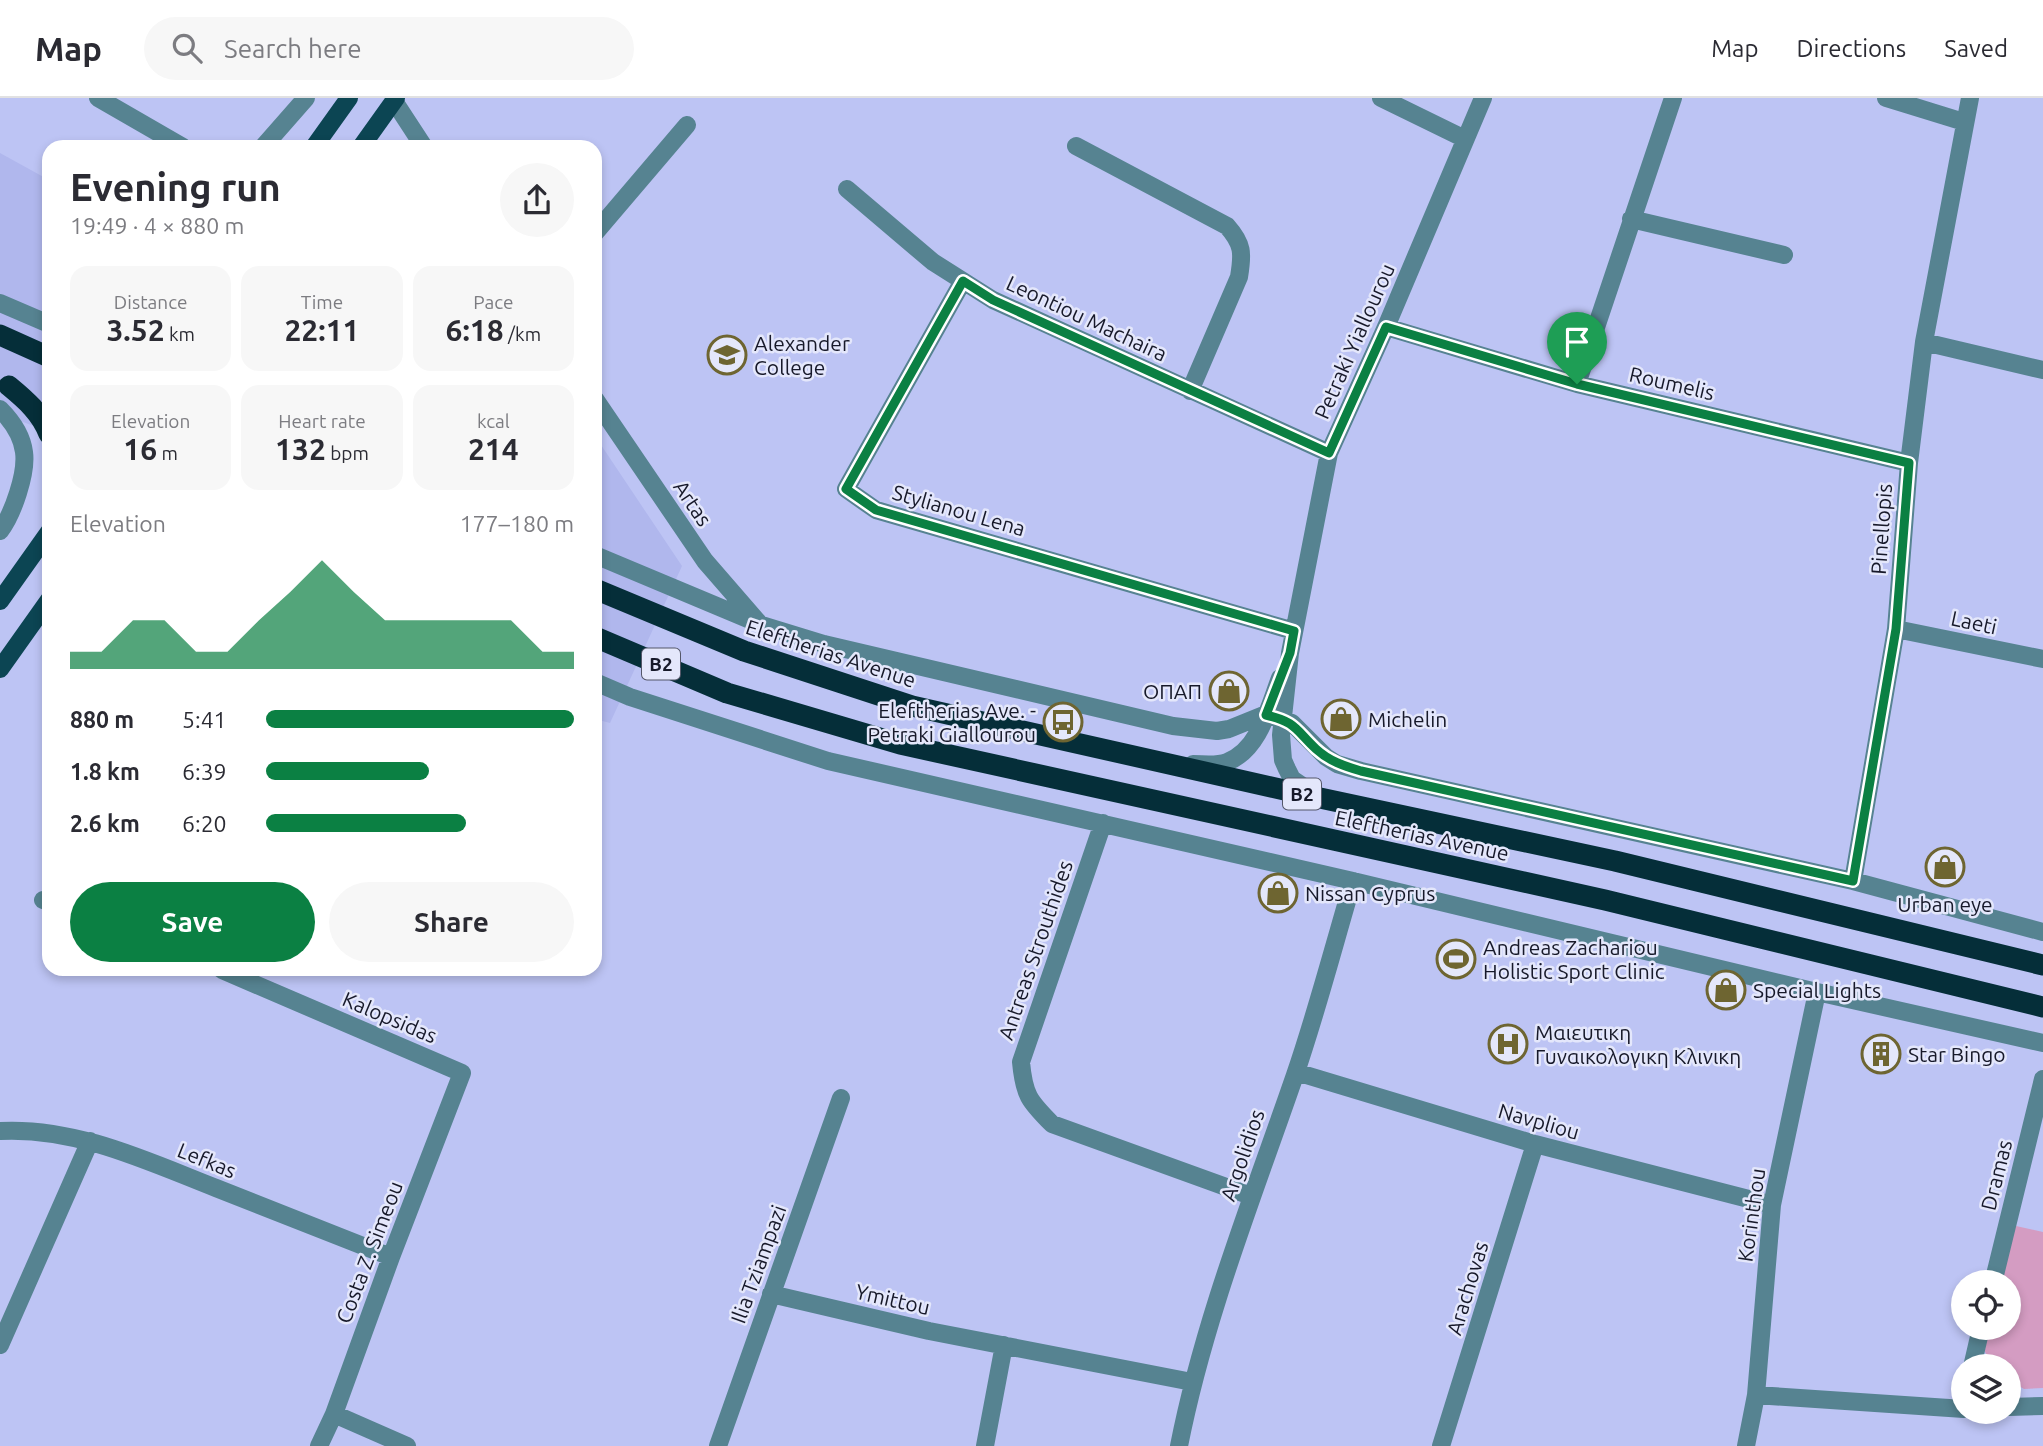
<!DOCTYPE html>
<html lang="en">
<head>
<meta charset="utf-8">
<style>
	body { margin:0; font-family:Ubuntu,sans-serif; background:#f7f7f7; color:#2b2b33; height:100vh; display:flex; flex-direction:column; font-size:26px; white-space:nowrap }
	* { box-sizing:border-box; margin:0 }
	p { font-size:23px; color:#7c7c81 }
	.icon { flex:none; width:38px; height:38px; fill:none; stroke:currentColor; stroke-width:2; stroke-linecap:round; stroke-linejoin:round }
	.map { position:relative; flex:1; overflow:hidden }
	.drawer { position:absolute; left:42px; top:42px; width:560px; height:836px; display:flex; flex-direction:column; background:#fff; border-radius:21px; box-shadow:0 4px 10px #0003 }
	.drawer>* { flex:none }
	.buttons { position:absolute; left:1951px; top:1172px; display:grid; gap:14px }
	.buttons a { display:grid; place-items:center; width:70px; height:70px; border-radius:50%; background:#fff; box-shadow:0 4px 10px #0003; font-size:35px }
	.pin { position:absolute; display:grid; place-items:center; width:60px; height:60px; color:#fff; margin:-72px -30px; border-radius:50% 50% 50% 0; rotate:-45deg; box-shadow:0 0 7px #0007 }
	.pin .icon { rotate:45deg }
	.round { display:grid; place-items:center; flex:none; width:74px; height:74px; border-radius:37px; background:#f7f7f7 }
	.head { display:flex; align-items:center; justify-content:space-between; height:119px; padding:0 28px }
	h1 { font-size:38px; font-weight:700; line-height:52px }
	.figures { display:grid; grid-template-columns:repeat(3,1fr); gap:10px; height:119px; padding:7px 28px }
	.figures div { display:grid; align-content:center; border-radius:18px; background:#f7f7f7; text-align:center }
	.figures b { font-size:30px; font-weight:700 }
	.figures small { font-size:19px; font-weight:400 }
	.figures p { font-size:19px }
	.chart { height:196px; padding:14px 28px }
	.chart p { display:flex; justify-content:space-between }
	.chart svg { width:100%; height:126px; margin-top:7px; fill:#0b8043; opacity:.7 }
	.action { display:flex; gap:14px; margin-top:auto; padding:14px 28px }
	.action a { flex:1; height:80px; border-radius:42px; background:#0b8043; color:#fff; font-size:28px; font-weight:700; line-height:80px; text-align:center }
	.action a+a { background:#f7f7f7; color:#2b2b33 }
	ul { padding:0 28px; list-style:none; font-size:23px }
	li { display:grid; grid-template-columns:112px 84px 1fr; align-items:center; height:52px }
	li i { height:18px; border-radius:9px; background:#0b8043 }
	header { display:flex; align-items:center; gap:42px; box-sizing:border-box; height:98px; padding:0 35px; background:#fff; border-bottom:2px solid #e1e1e2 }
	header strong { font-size:33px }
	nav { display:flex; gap:38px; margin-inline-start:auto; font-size:24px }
	.search { width:490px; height:63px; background:#f7f7f7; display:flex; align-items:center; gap:18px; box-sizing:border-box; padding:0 24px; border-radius:38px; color:#7c7c81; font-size:26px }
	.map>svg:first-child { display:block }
	.built { fill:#b0b7ed }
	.green { fill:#d49cc2 }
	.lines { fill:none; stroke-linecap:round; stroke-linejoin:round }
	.minor { stroke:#568391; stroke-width:18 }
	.major { stroke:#0c4553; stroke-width:18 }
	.highway { stroke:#052e39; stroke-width:21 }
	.route-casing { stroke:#fff; stroke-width:14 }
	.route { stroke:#0b8043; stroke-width:9 }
	.labels { text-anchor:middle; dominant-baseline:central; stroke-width:5; stroke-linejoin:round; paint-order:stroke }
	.shield { fill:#e4e7fb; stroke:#545769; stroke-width:2 }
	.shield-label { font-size:19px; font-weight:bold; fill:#17192a }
	.street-label { font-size:21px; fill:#17192a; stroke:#e4e7fb }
	.poi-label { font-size:21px; fill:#17192a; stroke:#e4e7fb; text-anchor:start }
</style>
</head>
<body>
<header>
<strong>Map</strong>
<div class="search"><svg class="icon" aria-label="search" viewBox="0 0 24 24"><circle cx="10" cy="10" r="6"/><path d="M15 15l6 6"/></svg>Search here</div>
<nav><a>Map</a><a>Directions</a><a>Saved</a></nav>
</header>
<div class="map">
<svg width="2043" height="1348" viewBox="0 0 2043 1348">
	<rect width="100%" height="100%" fill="#bdc4f4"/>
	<path class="built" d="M0,55l49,27v252l-49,-19z
		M595,338l87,130 -72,157 -15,-4z"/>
	<path class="green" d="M2016,1128l27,6v156l-19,1 -15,-9v-13h-14l-10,-15 1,-24h23v-45h-11z"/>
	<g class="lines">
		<path class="minor" d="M98,0l85,49
			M1381,0l84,41
			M1886,0l78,24
			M394,3l30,46
			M1076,48l151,80c16,18 16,27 12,51l-49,114
			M263,49l43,-49
			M847,91l86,73 60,38 336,153
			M1631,121l153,36
			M595,135l92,-108
			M963,183l-117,208 30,21 418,121
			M0,205l49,21
			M1386,229l191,57 332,79
			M1924,244l119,28
			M1577,286l96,-286
			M595,301l110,162 53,61
			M0,311c11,11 22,27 24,43 3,21 -11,62 -24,79
			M595,457l167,70 62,19 349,82 44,5 12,-2 37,-15 26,9 34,34 11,7 24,7 492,110 190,51
			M1896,531l147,30
			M595,584l35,15 198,64 525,120 464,111 226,51
			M1193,666c11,0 24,2 34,-2 32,-12 42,-55 53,-84
			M1314,696l-22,-15 -5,-10 -4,-9 -2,-25 9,-82 39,-200 57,-126 97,-229
			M1103,725l-82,239c3,33 8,39 31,62l199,72
			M1853,783l43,-252 13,-166 15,-121 46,-244
			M43,802l6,2
			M222,872l240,103 -71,184 -57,157 -15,32
			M1296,974l239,72 237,61
			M0,1033c76,-4 147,30 216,57 58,23 116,46 175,69
			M1993,1185l50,-204
			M771,1196l158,37 263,51
			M0,1247l90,-204
			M1972,1269l9,-39
			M1756,1297l208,14
			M2009,1309l34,-1
			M334,1316l73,32
			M718,1348l123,-348
			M985,1348l19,-101
			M1179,1348c25,-127 74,-249 116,-371 22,-64 39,-130 58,-194
			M1441,1348l94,-302
			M1746,1348l10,-51 16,-190 45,-213"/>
		<path class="major" d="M314,49l35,-49
			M361,49l35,-49
			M0,503l49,-69
			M0,571l49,-69"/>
		<path class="highway" d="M0,237l49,22
			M9,288c17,14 32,27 40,48
			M595,491l149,62 168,55 408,92 295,63 428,104
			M595,539l132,56 173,51 705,156 438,107"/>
	</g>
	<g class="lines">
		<defs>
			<path id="route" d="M963,183l30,19 336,153 57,-126 191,57 332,79 -13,166 -43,252 -492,-110c-17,-5 -32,-10 -45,-22 -21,-20 -20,-27 -50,-34l24,-62 4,-22 -418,-121 -30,-21z"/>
		</defs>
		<use href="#route" class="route-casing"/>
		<use href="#route" class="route"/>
	</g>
	<defs>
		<symbol id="university-ring" viewBox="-11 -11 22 22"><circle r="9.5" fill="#e4e7fb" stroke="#6e6531" stroke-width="1.5"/><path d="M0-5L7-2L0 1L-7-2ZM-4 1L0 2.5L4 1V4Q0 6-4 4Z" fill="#6e6531"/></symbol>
		<symbol id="shop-ring" viewBox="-11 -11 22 22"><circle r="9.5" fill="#e4e7fb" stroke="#6e6531" stroke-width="1.5"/><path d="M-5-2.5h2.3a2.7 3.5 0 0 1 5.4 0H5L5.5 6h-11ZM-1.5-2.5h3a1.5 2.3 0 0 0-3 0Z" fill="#6e6531"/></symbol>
		<symbol id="bus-ring" viewBox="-11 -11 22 22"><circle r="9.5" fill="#e4e7fb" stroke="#6e6531" stroke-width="1.5"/><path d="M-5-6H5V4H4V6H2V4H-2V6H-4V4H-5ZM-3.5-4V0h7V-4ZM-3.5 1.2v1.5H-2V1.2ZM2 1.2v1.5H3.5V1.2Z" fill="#6e6531"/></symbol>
		<symbol id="stadium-ring" viewBox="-11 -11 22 22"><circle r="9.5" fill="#e4e7fb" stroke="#6e6531" stroke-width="1.5"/><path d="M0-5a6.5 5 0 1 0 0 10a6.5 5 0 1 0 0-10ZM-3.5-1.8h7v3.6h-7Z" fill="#6e6531"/></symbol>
		<symbol id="hospital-ring" viewBox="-11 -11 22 22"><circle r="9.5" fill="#e4e7fb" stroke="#6e6531" stroke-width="1.5"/><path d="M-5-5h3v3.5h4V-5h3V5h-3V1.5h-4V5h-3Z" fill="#6e6531"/></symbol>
		<symbol id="building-ring" viewBox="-11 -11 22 22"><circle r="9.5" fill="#e4e7fb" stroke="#6e6531" stroke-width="1.5"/><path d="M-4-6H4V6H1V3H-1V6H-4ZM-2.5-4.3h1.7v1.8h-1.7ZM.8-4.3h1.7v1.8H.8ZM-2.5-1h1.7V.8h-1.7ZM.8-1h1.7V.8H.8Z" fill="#6e6531"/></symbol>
	</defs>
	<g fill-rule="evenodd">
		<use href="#university-ring" x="705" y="235" width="44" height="44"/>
		<use href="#shop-ring" x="1207" y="571" width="44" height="44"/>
		<use href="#shop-ring" x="1319" y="599" width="44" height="44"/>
		<use href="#bus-ring" x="1041" y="602" width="44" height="44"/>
		<use href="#shop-ring" x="1923" y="747" width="44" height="44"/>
		<use href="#shop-ring" x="1256" y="773" width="44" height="44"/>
		<use href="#stadium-ring" x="1434" y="839" width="44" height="44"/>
		<use href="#shop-ring" x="1704" y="870" width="44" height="44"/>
		<use href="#hospital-ring" x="1486" y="924" width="44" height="44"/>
		<use href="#building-ring" x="1859" y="934" width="44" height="44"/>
	</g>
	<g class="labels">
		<g class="shield">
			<rect x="642" y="550.5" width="38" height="31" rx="5"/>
			<rect x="1283" y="680.5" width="38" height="31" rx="5"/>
		</g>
		<g class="shield-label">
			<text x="661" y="566">B2</text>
			<text x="1302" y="696">B2</text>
		</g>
		<g class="street-label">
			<text transform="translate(1087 220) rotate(25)">Leontiou Machaira</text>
			<text transform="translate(1354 243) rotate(-66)">Petraki Yiallourou</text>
			<text transform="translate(1672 285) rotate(13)">Roumelis</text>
			<text transform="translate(693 405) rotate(56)">Artas</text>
			<text transform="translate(959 412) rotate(16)">Stylianou Lena</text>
			<text transform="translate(1881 431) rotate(-86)">Pinellopis</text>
			<text transform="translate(1974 524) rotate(12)">Laeti</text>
			<text transform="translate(831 555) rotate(18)">Eleftherias Avenue</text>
			<text transform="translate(1422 737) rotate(12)">Eleftherias Avenue</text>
			<text transform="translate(1035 852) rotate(-71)">Antreas Strouthides</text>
			<text transform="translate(390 919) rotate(23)">Kalopsidas</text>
			<text transform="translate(1539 1023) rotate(16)">Navpliou</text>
			<text transform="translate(1242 1057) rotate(-71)">Argolidios</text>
			<text transform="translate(207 1062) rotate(22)">Lefkas</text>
			<text transform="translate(1996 1077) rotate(-76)">Dramas</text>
			<text transform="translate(1751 1117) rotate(-82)">Korinthou</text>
			<text transform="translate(369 1154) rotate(-69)">Costa Z. Simeou</text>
			<text transform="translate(758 1166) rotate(-70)">Ilia Tziampazi</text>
			<text transform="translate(1467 1190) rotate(-73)">Arachovas</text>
			<text transform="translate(893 1201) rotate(13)">Ymittou</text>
		</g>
		<g class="poi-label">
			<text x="754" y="245">Alexander<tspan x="754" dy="24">College</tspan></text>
			<text x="1202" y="593" text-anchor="end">ΟΠΑΠ</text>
			<text x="1036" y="612" text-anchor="end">Eleftherias Ave. -<tspan x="1036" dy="24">Petraki Giallourou</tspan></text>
			<text x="1368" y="621">Michelin</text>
			<text x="1305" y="795">Nissan Cyprus</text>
			<text x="1945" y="806" text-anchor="middle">Urban eye</text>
			<text x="1483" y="849">Andreas Zachariou<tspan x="1483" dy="24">Holistic Sport Clinic</tspan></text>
			<text x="1753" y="892">Special Lights</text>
			<text x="1535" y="934">Μαιευτικη<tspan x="1535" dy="24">Γυναικολογικη Κλινικη</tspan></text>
			<text x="1908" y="956">Star Bingo</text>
		</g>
	</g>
</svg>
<div class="buttons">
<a><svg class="icon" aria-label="locate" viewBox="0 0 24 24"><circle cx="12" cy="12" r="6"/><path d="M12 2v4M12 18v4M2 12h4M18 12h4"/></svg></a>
<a><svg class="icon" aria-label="layers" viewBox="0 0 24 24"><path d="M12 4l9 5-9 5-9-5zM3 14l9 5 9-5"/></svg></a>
</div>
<div class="pin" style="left:1577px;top:286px;background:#1e9e55"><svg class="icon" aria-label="arrive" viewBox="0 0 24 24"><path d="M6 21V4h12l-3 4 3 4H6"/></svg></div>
<section class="drawer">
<div class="head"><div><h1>Evening run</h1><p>19:49 · 4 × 880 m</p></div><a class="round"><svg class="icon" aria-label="share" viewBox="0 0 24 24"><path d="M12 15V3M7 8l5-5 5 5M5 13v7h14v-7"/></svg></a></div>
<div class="figures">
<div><p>Distance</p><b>3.52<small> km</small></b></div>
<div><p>Time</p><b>22:11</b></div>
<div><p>Pace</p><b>6:18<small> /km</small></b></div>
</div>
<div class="figures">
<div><p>Elevation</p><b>16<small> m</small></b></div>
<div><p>Heart rate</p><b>132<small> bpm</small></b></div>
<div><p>kcal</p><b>214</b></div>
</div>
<div class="chart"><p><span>Elevation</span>177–180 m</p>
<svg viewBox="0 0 160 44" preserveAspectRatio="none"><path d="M0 44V38L10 38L20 27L30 27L40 38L50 38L60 27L70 17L80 6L90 17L100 27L110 27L120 27L130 27L140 27L150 38L160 38V44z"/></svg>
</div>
<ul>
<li><b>880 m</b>5:41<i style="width:100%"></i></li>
<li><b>1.8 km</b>6:39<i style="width:53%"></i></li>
<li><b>2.6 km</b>6:20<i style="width:65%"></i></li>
</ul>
<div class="action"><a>Save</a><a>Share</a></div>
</section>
</div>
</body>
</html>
